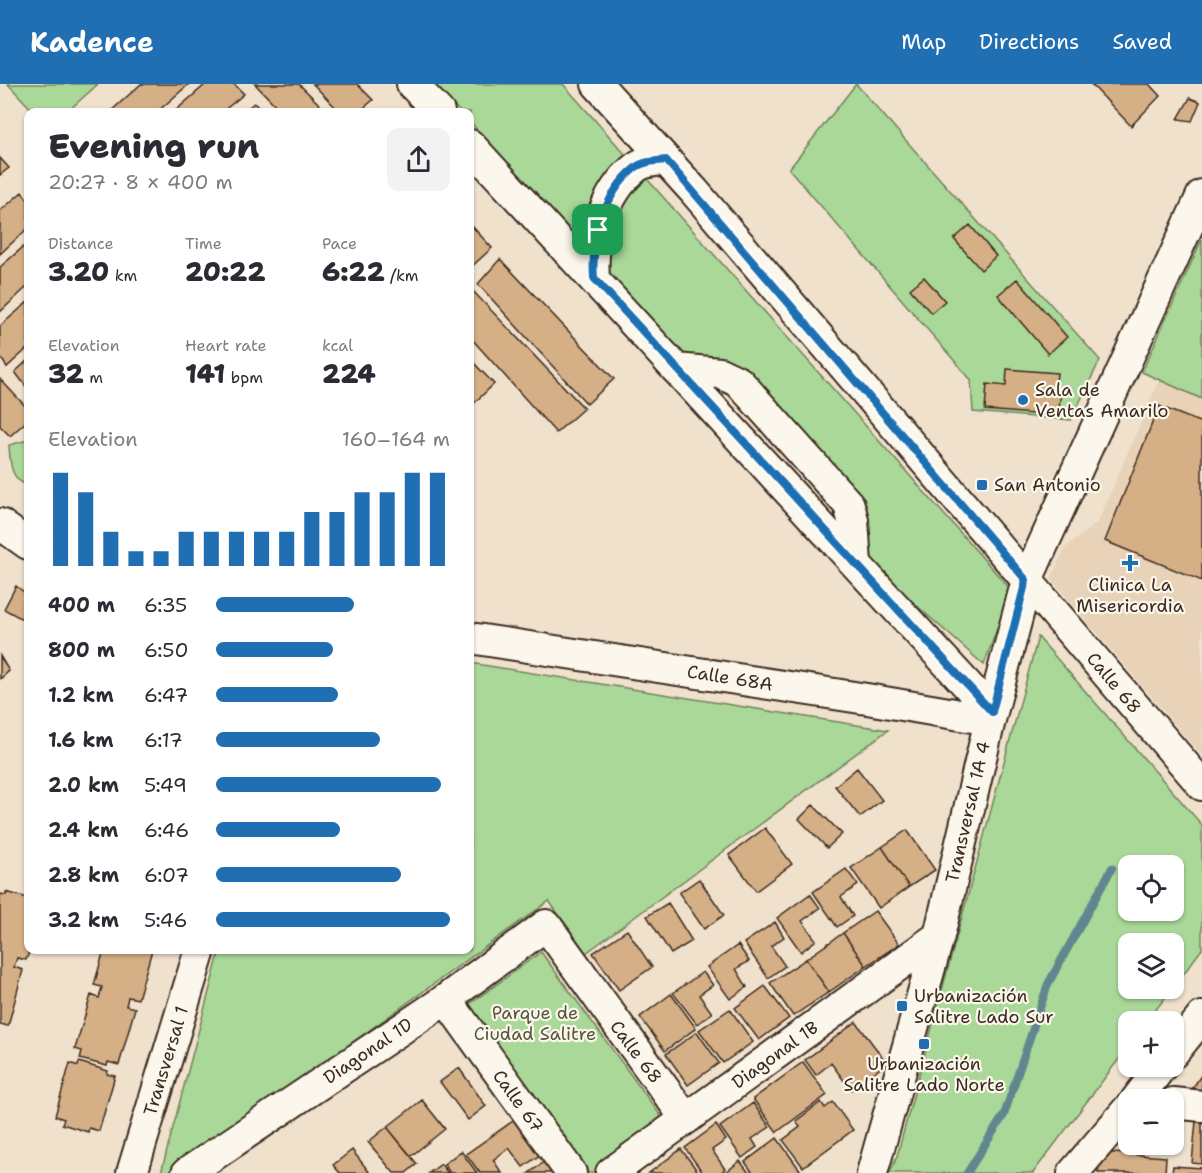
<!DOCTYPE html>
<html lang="en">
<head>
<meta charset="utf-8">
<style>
	body { margin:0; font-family:"Shantell Sans",sans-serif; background:#f2f2f3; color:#2b2b33; height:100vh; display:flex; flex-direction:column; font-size:22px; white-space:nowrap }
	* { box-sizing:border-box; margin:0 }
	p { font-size:20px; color:#7c7c81 }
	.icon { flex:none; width:33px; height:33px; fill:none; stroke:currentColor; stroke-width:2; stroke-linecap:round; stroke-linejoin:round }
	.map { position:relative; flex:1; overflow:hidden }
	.side { position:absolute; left:24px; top:24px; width:450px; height:846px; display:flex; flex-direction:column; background:#fff; border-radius:12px; box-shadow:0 2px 4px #0004 }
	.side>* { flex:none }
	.buttons { position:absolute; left:1118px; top:771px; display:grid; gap:12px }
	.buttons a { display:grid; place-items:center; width:66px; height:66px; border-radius:12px; background:#fff; box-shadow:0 2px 4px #0004; font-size:30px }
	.pin { position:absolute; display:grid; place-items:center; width:51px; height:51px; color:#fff; margin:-26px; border-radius:12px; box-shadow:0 3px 9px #0006 }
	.round { display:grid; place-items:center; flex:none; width:63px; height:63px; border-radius:12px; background:#f2f2f3 }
	.headline { display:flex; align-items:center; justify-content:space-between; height:102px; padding:0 24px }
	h1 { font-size:33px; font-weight:800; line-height:45px }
	.metrics { display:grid; grid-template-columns:repeat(3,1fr); gap:9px; height:102px; padding:6px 24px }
	.metrics div { display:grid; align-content:center }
	.metrics b { font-size:26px; font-weight:800 }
	.metrics small { font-size:16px; font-weight:400 }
	.metrics p { font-size:16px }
	.chart { height:168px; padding:12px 24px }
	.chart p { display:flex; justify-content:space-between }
	.chart svg { width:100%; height:108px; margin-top:6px; stroke:#1f6fb2; stroke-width:6 }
	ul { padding:0 24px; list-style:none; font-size:20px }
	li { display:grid; grid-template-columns:96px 72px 1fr; align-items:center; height:45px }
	li i { height:15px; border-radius:8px; background:#1f6fb2 }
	header { display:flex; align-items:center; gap:36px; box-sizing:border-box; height:84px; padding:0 30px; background:#1f6fb2; color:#fff }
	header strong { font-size:28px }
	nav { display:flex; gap:33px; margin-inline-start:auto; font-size:21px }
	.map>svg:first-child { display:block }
	.built { fill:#e8d2b8 }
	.green { fill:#a9d898; stroke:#72815b; stroke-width:1.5; fill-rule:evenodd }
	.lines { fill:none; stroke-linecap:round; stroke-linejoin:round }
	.stream { stroke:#61878f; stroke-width:8 }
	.building { fill:#d5af86; stroke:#3b2a1e; stroke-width:1.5 }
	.minor-casing { stroke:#3b2a1e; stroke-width:34 }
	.minor { stroke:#fbf7ec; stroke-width:30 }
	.route-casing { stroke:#fff; stroke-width:12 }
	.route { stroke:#1f6fb2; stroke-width:8 }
	.poi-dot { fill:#1f6fb2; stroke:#fbf7ec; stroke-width:2 }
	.labels { text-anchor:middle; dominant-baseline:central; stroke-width:4.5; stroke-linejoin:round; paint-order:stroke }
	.poi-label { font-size:18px; fill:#3b2a1e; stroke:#fbf7ec; text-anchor:start }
	.street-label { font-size:18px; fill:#3b2a1e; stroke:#fbf7ec }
	.park-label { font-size:18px; fill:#56563c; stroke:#fbf7ec }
</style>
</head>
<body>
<header>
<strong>Kadence</strong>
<nav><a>Map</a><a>Directions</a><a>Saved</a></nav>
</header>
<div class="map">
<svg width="1202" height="1089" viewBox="0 0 1202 1089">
	<rect width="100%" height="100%" fill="#f0e1cd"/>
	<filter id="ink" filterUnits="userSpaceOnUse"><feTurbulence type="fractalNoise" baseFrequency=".0167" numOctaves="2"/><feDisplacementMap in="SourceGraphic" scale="12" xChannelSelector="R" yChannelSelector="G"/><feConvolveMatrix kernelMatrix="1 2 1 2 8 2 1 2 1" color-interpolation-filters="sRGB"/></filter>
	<g filter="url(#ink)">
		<path class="built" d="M1159,296l43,19v357l-151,-177 14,-31 33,-26z"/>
		<path class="green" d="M8,0h90l-31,28h-33z
			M434,0h129l448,506 -27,75 -119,-105 -9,-58 -120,-133 -49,-8 -217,-239v-10h-10z
			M856,0l244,276 -29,60 -98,-8 -2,-32 -182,-211z
			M1202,155v160l-60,-27z
			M28,356v45c-18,-4 -18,-24 -19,-40z
			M1038,553l164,188v124l-29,39v-44h-45v44l44,1 -25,32 -19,1v25l-95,126h-143l7,-17zM1128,782h45v44h-45z
			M470,579l418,67 -302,223 -37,-52 -378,272h-10l59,-223h250z
			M541,868l122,167 -71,54h-4l-124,-165z"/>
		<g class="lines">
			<path class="stream" d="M967,1089l37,-58 44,-131 64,-116"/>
		</g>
		<path class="building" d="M141,0h48l-32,28h-47z
			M206,0h28l10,10 -22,18h-48z
			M255,0h44l28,28h-45z
			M313,0h44l16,16 -14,12h-19z
			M1091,0h58l11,12 -29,30z
			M1190,14l10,4 -8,19 -14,-2z
			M254,19l9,9h-20z
			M0,74l9,10 -9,7z
			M22,108l6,8v28l-28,26v-43z
			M470,140l22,24 -22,20z
			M970,141l26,31 -15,14 -27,-31z
			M28,159v43l-28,26v-45z
			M500,175l114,120 -27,25 -109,-120z
			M924,193l21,24 -14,12 -21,-24z
			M1017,195l50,58 -19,17 -50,-59z
			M470,204l114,120 -28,25 -86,-96z
			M28,218v46l-21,19 -7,-10v-31z
			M28,276v29l-13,-17z
			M472,277l22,23 -24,23v-44z
			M1007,285l50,4 -2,17h6l-3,26 -73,-6 2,-26 19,2z
			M0,295l28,30v11l-18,16 -10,-10z
			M1159,322l43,17v158l-97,-40z
			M16,502l12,9v39l-4,-3 4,-9 -24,-13z
			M0,572l9,15 -9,8z
			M857,684l25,32 -22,17 -25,-31z
			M813,721l29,29 -15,14 -28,-29z
			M765,744l27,36 -36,27 -27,-36z
			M907,746l28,40 -26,17 -27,-40z
			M882,763l27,40 -30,21 -28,-40z
			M846,785l12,16 -17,12 12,19 -16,11 -24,-35z
			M699,795l25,36 -20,14 -25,-36z
			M6,808l22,6 2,52 -4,10 -9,-2 -3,9 9,3 -15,56 -8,-2v-130l6,1z
			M810,810l10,14 -18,13 14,19 -15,12 -24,-34z
			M668,819l24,38 -21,13 -24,-38z
			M875,827l24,33 -33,22 -23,-33z
			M775,838l9,15 -13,9 14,20 -17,12 -24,-35z
			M627,846l25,37 -33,23 -26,-37z
			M843,849l23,33 -37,26 -23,-33z
			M738,861l11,16 -13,8 11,18 -17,12 -23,-32z
			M104,866h48l-14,49 -10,-2 -2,9 9,2 -16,57 -11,-3 -1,4 -27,-7 2,-8 -7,-2 16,-54 8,3 3,-11 -8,-2z
			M806,875l23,33 -36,24 -23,-33z
			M703,888l10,13 -14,10 13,18 -15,11 -24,-31z
			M765,902l24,32 -30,22 -24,-32z
			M671,910l25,34 -31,23 -25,-34z
			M730,925l23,33 -30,21 -24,-33z
			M856,938l31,41 -36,27 -20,-27 -15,12 -11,-15z
			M697,948l22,31 -31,22 -22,-31z
			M79,978l29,9 -1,3 8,2 -16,55 -10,-3 -1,4 -26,-8 2,-5 -9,-3 15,-53 8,3z
			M803,978l24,33 -50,37 -24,-33z
			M459,984l27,38 -18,14 -28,-38z
			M1202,990v23l-15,-1z
			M422,1016l23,29 -34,27 -24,-29z
			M821,1018l4,6 8,-6 20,28 -50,37 -20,-27 17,-13 -4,-6z
			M753,1019l17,24 -18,12 5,8 -15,11 -22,-31z
			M523,1030l25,35 -25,18 -14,-19 -16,12 9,13h-22l-14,-19z
			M1196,1037l6,1v42l-10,-1z
			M716,1041l10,15 -14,10 13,19 -5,4h-17l-18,-25z
			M387,1043l30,37 -11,9h-12l-26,-31z
			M777,1054l23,32 -3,3h-44l-8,-11z
			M681,1065l18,24h-50z
			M352,1066l18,23h-30l-7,-8z
			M461,1067l16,22h-27l-6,-9z
			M1100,1068l66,5 -1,16h-67z
			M550,1074l11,15h-32z
			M740,1077l9,12h-24z
			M441,1080l7,9h-19z
			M1173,1082l29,2v5h-30z"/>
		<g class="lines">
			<defs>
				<path id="minor" d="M412,0l27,28
					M597,0l97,107 508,594
					M470,61l522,567
					M594,194c-3,-38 10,-85 41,-110 8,-7 21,-7 31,-8
					M676,285l44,4 19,9 110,123 4,15 3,44
					M0,440l28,20
					M470,554l397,61 123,21
					M446,915l125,174
					M1173,969l29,-36
					M1136,1016l26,-34
					M1173,1019l29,3
					M132,1089l68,-223
					M187,1089l259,-174 100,-74 140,194
					M611,1089l328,-237
					M872,1089l67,-237 51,-216 37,-140 175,-385
					M1073,1089l55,-64"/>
			</defs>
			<use href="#minor" class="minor-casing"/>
			<use href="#minor" class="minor"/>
		</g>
	</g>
	<g class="lines" filter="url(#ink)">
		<defs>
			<path id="route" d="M666,76l360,420 -34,132 -398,-434c-3,-37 10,-85 41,-110 8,-7 21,-7 31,-8z"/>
		</defs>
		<use href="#route" class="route-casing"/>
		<use href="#route" class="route"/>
	</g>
	<g class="poi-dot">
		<circle cx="1023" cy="316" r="6"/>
		<rect x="976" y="395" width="12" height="12" rx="3"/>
		<path d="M1127 470h6v6h6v6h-6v6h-6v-6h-6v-6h6z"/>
		<rect x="896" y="916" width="12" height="12" rx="3"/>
		<rect x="918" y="954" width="12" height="12" rx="3"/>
	</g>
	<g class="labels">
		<g class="poi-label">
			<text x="1035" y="306">Sala de<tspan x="1035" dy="21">Ventas Amarilo</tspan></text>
			<text x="994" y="401">San Antonio</text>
			<text x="1130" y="501" text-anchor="middle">Clinica La<tspan x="1130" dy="21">Misericordia</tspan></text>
			<text x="914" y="912">Urbanización<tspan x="914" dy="21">Salitre Lado Sur</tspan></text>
			<text x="924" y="980" text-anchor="middle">Urbanización<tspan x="924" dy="21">Salitre Lado Norte</tspan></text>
		</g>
		<g class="street-label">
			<text transform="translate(730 594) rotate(9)">Calle 68A</text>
			<text transform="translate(1114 599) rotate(50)">Calle 68</text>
			<text transform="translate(968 728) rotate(-77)">Transversal 1A 4</text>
			<text transform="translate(368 967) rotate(-34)">Diagonal 1D</text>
			<text transform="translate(636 968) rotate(53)">Calle 68</text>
			<text transform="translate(775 971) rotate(-36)">Diagonal 1B</text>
			<text transform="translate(166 977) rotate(-73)">Transversal 1</text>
			<text transform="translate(518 1017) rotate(54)">Calle 67</text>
		</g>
		<g class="park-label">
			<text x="535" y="929">Parque de<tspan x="535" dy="21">Ciudad Salitre</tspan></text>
		</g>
	</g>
</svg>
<div class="buttons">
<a><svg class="icon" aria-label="locate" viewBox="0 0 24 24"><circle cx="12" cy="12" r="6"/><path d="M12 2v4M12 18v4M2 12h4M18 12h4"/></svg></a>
<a><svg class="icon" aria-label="layers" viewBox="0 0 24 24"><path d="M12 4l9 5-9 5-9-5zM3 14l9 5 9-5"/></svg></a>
<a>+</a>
<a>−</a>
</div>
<div class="pin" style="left:598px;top:146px;background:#1e9e55"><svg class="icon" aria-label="arrive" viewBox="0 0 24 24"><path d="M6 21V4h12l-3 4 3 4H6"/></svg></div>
<section class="side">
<div class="headline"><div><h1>Evening run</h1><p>20:27 · 8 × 400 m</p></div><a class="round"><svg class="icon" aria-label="share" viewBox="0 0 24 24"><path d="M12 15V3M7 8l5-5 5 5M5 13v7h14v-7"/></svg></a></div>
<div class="metrics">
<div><p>Distance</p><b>3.20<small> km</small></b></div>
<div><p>Time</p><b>20:22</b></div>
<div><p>Pace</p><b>6:22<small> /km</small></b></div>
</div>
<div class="metrics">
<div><p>Elevation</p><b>32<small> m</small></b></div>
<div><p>Heart rate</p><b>141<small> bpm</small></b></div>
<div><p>kcal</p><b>224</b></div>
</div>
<div class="chart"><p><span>Elevation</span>160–164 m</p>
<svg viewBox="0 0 160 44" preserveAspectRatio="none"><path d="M5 44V6M15 44V14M25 44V30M35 44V38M45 44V38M55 44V30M65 44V30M75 44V30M85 44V30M95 44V30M105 44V22M115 44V22M125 44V14M135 44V14M145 44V6M155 44V6"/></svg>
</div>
<ul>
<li><b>400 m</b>6:35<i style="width:59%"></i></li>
<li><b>800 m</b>6:50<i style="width:50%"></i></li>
<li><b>1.2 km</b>6:47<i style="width:52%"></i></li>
<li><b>1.6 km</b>6:17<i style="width:70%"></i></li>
<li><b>2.0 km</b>5:49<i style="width:96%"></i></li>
<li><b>2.4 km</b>6:46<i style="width:53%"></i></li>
<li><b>2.8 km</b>6:07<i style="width:79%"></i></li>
<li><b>3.2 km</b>5:46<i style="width:100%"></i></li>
</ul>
</section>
</div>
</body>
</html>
